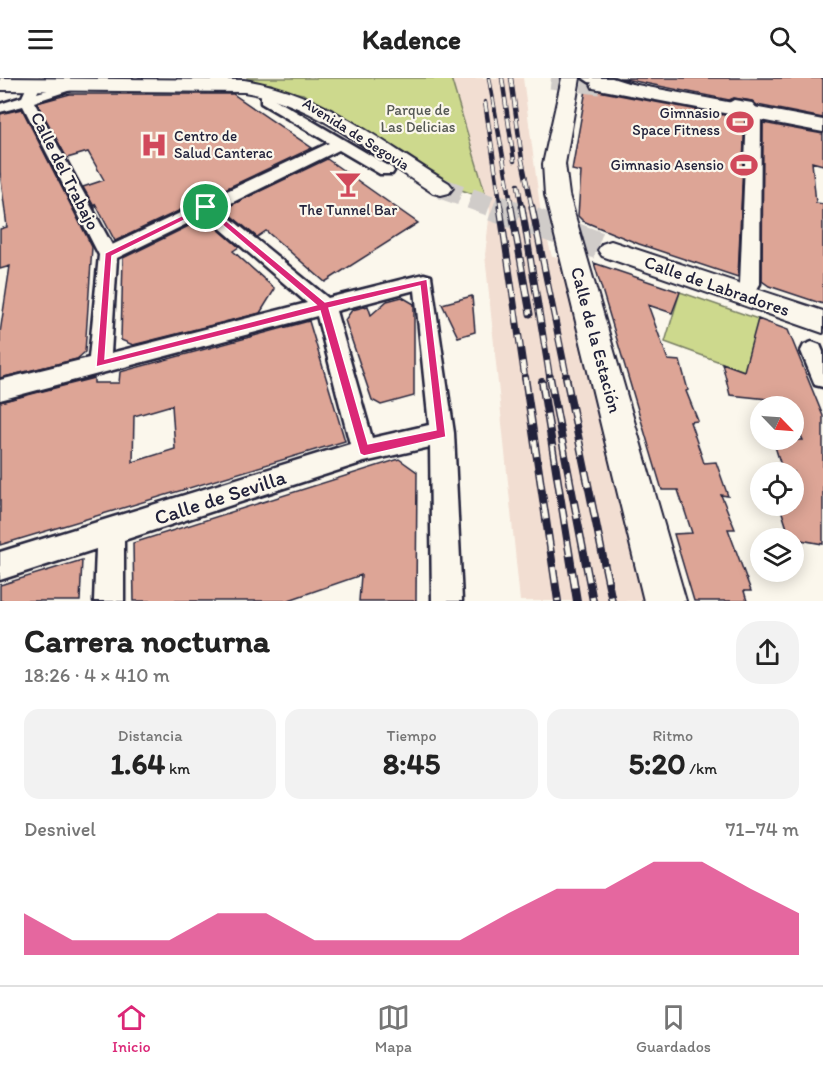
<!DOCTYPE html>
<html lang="es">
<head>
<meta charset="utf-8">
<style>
	body { margin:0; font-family:Itim,sans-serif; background:#f2f2f2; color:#222; height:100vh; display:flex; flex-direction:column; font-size:22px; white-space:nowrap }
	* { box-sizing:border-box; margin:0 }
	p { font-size:20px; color:#767676 }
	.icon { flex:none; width:33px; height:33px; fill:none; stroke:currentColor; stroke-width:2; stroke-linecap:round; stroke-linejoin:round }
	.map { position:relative; height:523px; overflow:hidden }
	.details { display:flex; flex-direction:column; background:#fff; flex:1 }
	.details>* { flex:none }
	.needle { width:39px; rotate:115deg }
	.controls { position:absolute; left:750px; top:318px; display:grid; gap:12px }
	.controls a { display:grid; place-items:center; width:54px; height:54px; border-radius:50%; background:#fff; box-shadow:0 3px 15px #0003; font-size:30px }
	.pin { position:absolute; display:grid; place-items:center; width:51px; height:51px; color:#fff; margin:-26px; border:3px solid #fff; border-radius:50%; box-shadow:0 2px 6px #0007 }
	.round { display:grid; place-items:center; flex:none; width:63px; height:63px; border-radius:24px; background:#f2f2f2 }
	.summary { display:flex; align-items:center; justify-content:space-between; height:102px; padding:0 24px }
	h1 { font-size:33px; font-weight:700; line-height:45px }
	.stats { display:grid; grid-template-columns:repeat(3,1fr); gap:9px; height:102px; padding:6px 24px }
	.stats div { display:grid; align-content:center; border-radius:15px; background:#f2f2f2; text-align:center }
	.stats b { font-size:30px; font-weight:700 }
	.stats small { font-size:16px; font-weight:400 }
	.stats p { font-size:16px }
	.chart { height:168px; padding:12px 24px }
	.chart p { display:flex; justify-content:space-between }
	.chart svg { width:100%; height:108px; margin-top:6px; fill:#db2777; opacity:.7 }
	header { display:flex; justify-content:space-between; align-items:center; height:78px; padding:0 24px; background:#fff; font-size:27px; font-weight:700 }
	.menu { display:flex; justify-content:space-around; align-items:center; height:84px; border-top:2px solid #e0e0e0; background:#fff; font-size:16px; color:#767676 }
	.menu a { display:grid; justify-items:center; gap:3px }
	.menu .current { color:#db2777 }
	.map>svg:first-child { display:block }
	.built { fill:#f2ded2 }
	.green { fill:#cdd98d; stroke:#787e64; stroke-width:1.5 }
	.building { fill:#dda596; stroke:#22223b; stroke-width:1.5; fill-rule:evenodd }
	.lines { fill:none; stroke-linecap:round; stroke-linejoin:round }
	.secondary-tunnel-far1 { stroke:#d0ccc9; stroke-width:21; stroke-dasharray:21 10; stroke-linecap:butt }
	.secondary-tunnel { stroke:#d0ccc9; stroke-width:28; stroke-dasharray:28 14; stroke-linecap:butt }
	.street-casing { stroke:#22223b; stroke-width:5 }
	.secondary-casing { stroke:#22223b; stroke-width:4 }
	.street { fill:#fbf7ec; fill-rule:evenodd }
	.secondary { fill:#fbf7ec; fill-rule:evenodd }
	.rail-far2-casing { stroke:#22223b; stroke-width:4.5 }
	.rail-far1-casing { stroke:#22223b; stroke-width:7 }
	.rail-casing { stroke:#22223b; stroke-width:8 }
	.rail-far2 { stroke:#fbf7ec; stroke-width:3; stroke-dasharray:10; stroke-linecap:butt }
	.rail-far1 { stroke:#fbf7ec; stroke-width:4.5; stroke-dasharray:13; stroke-linecap:butt }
	.rail { stroke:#fbf7ec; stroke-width:5; stroke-dasharray:16; stroke-linecap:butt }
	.route { fill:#db2777; stroke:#fff; stroke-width:1.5; fill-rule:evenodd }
	.labels { text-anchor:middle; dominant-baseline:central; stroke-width:4.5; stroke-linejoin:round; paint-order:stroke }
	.far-park-label { font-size:15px; fill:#555954; stroke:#fbf7ec }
	.far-poi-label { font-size:15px; fill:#22223b; stroke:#fbf7ec; text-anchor:end }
	.far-street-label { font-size:15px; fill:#22223b; stroke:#fbf7ec }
	.street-label { font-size:18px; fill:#22223b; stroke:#fbf7ec }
	.near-street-label { font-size:21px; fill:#22223b; stroke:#fbf7ec }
</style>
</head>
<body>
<header><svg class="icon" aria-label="menu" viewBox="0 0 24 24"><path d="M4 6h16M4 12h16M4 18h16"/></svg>Kadence<svg class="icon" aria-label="search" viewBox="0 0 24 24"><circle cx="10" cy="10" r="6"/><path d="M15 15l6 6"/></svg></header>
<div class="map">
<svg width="823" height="523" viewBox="0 0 823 523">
	<rect width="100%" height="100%" fill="#fbf7ec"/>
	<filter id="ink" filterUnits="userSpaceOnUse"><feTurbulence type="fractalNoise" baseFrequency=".0167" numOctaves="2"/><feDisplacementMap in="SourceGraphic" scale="12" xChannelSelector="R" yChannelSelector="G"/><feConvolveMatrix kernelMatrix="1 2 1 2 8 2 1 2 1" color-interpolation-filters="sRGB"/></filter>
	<g filter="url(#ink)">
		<path class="built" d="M451,0h72l18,136 11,43h11l84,344h-127l-35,-346 5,-45z"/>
		<path class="green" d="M247,0h204l36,121 -40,-14 -144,-91 -58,-10z
			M680,214l78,27 -8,54 -85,-31z"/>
		<path class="building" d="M619,0h204v40l-66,-13 -5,-4 -18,-3 -5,2z
			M587,6l6,6 152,29 -7,158 -99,-33 -56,-23 -5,-5 3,-44 -9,-2z
			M70,16h163l79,54 -197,93 -20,-38v5l-12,-21 21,-7 -16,-28 -21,6 -30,-55z
			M22,31l70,138 -7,105 -8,7 -77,19v-45l10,-67 -10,3v-40l7,-2 -7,-55v-58z
			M763,45l60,11v31l-11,-3 4,41 7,1v100l-54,-18 -7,-5z
			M327,81l91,64 -93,59 -59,-51 -9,6 -34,-28z
			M205,140l34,29 -6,4 42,38 -15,24 -127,32 -12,-5 2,-82z
			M594,185l86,29 -8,21 -24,-8 20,55 12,1 8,29 -2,1 12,30 -8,1 14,41 12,-1 12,34 -7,-1 14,34h-7l23,62h-7l3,10h-53l-20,-67 18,-1 -14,-43h-16z
			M472,218l3,36 -17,5 -16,-33z
			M402,219l12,7v92l-33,9 -9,-5 -27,-80 7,-10 16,-4 3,9 16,-14z
			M758,241l30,11 35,86v128l-33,-6 -10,-32h14v-34h-11l-10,-32h30l-9,-19v-15h-23l-3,-7 -38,-4 -8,-32 22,8z
			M309,243l36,120 -345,104v-143l94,-24v5h25l1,-11zM172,327l3,44 -42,13 1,-46z
			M399,381l18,13 -1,129h-57l2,-26 -75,26h-152l-1,-58z
			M82,482l-2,41h-80v-16z"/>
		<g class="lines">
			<path class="secondary-tunnel-far1" d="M551,0l49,6
				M441,110l56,20"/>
			<path class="secondary-tunnel" d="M493,129l118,43"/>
			<defs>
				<path id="street" d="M583,0h29l19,6 -7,4 -35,-6z
					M34,3l7,4 -4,8 42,-12 7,4 -52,17 78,143 217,-102 -68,-40v-17h10l2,12 119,70 2,3 -2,3h-12l-41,-24 -120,59 109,89 96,-24 7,2 23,157 8,168h-30l-2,-154 -66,15 -240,78v61h-30l2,-52 -96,31v-28l350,-108 -33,-128 -317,84v-20l89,-22 10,-103 -76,-149 -23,6v-8l22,-7 7,-15zM205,137l102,88 -196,50 6,-95zM415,212l14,135 -57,13 -36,-127z
					M734,22l18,3 9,10 -1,171 -3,5h-14l-3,-5 7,-170 -4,-5 -14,-2 -2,-3z
					M812,264l8,3 3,7v35l-8,-2 -14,-34 3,-6z"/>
				<path id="secondary" d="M0,0l244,2c79,12 138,63 205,103l4,5 -4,5 -8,2 -8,-2c-60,-38 -117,-90 -189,-101l-244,-2z
					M562,0h18l-15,86 4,31 117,406h-42l-99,-406 -2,-31z
					M600,0l223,42v12l-230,-44 -2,-4 2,-4z
					M611,163l212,70v22l-221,-77 -4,-6 4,-6z"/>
			</defs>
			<use href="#street" class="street-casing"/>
			<use href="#secondary" class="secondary-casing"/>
			<use href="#street" class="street"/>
			<use href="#secondary" class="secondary"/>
			<defs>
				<path id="rail-far2" d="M489,0l23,130
					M502,0l12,83
					M511,0l11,82 10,48
					M485,24l16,106
					M518,107l4,23"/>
				<path id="rail-far1" d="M500,129l25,172
					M511,129l19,107
					M522,129l28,172
					M532,129l35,172"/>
				<path id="rail" d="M525,299l33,224
					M550,299l43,224
					M566,299l46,224
					M542,304l35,219"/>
			</defs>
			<use href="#rail-far2" class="rail-far2-casing"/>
			<use href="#rail-far1" class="rail-far1-casing"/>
			<use href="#rail" class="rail-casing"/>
			<use href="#rail-far2" class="rail-far2"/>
			<use href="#rail-far1" class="rail-far1"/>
			<use href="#rail" class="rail"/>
		</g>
	</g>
	<path class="route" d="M206,126l119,98 102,-23 19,158 -82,19 -4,-2 -40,-143 -224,56 9,-114zM205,132l111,95 -211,54 7,-103zM420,208l16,144 -68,14 -39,-136z"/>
	<defs>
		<symbol id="stadium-bare" viewBox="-9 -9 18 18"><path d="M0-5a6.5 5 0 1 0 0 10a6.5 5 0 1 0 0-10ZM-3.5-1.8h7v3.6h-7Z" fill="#d1495b" stroke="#fbf7ec" stroke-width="2.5" paint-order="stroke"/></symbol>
		<symbol id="hospital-bare" viewBox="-9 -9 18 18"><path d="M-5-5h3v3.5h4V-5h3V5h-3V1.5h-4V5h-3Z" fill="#d1495b" stroke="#fbf7ec" stroke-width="2.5" paint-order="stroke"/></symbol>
		<symbol id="bar-bare" viewBox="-9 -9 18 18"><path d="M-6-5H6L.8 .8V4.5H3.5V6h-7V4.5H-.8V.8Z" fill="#d1495b" stroke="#fbf7ec" stroke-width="2.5" paint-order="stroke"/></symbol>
	</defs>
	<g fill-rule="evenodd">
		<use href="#stadium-bare" x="721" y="25" width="38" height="38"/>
		<use href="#hospital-bare" x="135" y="48" width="38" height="38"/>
		<use href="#stadium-bare" x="725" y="68" width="38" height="38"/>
		<use href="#bar-bare" x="329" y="87" width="38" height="38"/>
	</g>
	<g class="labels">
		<g class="far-park-label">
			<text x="418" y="32">Parque de<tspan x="418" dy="17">Las Delicias</tspan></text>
		</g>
		<g class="far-poi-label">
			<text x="720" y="35">Gimnasio<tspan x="720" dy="17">Space Fitness</tspan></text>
			<text x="174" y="58" text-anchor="start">Centro de<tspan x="174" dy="17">Salud Canterac</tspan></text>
			<text x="724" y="87">Gimnasio Asensio</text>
			<text x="348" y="132" text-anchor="middle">The Tunnel Bar</text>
		</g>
		<g class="far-street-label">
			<text transform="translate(356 56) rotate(32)">Avenida de Segovia</text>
		</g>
		<g class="street-label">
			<text transform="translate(65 93) rotate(63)">Calle del Trabajo</text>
			<text transform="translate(717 208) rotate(19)">Calle de Labradores</text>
			<text transform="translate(596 262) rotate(75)">Calle de la Estación</text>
		</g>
		<g class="near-street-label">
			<text transform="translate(220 419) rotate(-18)">Calle de Sevilla</text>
		</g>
	</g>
</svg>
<div class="controls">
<a><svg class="needle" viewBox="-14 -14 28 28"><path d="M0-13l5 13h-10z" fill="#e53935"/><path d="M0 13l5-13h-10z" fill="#767676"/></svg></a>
<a><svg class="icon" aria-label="locate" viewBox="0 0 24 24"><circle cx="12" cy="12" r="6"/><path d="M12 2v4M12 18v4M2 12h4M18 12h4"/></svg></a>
<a><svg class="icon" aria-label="layers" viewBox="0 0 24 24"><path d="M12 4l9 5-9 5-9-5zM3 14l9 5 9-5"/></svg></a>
</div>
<div class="pin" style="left:206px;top:129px;background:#1e9e55"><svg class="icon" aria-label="arrive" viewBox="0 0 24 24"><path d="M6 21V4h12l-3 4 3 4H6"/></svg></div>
</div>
<section class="details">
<div class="summary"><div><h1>Carrera nocturna</h1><p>18:26 · 4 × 410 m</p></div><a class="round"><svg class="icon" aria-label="share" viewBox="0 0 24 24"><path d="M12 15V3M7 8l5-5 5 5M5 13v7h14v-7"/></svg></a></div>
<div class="stats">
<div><p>Distancia</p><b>1.64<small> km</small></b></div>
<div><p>Tiempo</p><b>8:45</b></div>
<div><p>Ritmo</p><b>5:20<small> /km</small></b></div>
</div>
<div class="chart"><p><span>Desnivel</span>71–74 m</p>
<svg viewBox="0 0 160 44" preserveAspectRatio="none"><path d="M0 44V27L10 38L20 38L30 38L40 27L50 27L60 38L70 38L80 38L90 38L100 27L110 17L120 17L130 6L140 6L150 17L160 27V44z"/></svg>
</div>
</section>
<nav class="menu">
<a class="current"><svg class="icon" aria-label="home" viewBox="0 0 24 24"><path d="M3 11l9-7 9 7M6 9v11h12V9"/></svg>Inicio</a>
<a><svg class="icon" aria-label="map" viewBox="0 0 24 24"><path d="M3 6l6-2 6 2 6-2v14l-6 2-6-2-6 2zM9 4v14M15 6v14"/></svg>Mapa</a>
<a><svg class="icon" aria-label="saved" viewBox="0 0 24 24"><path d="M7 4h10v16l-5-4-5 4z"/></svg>Guardados</a>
</nav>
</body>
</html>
